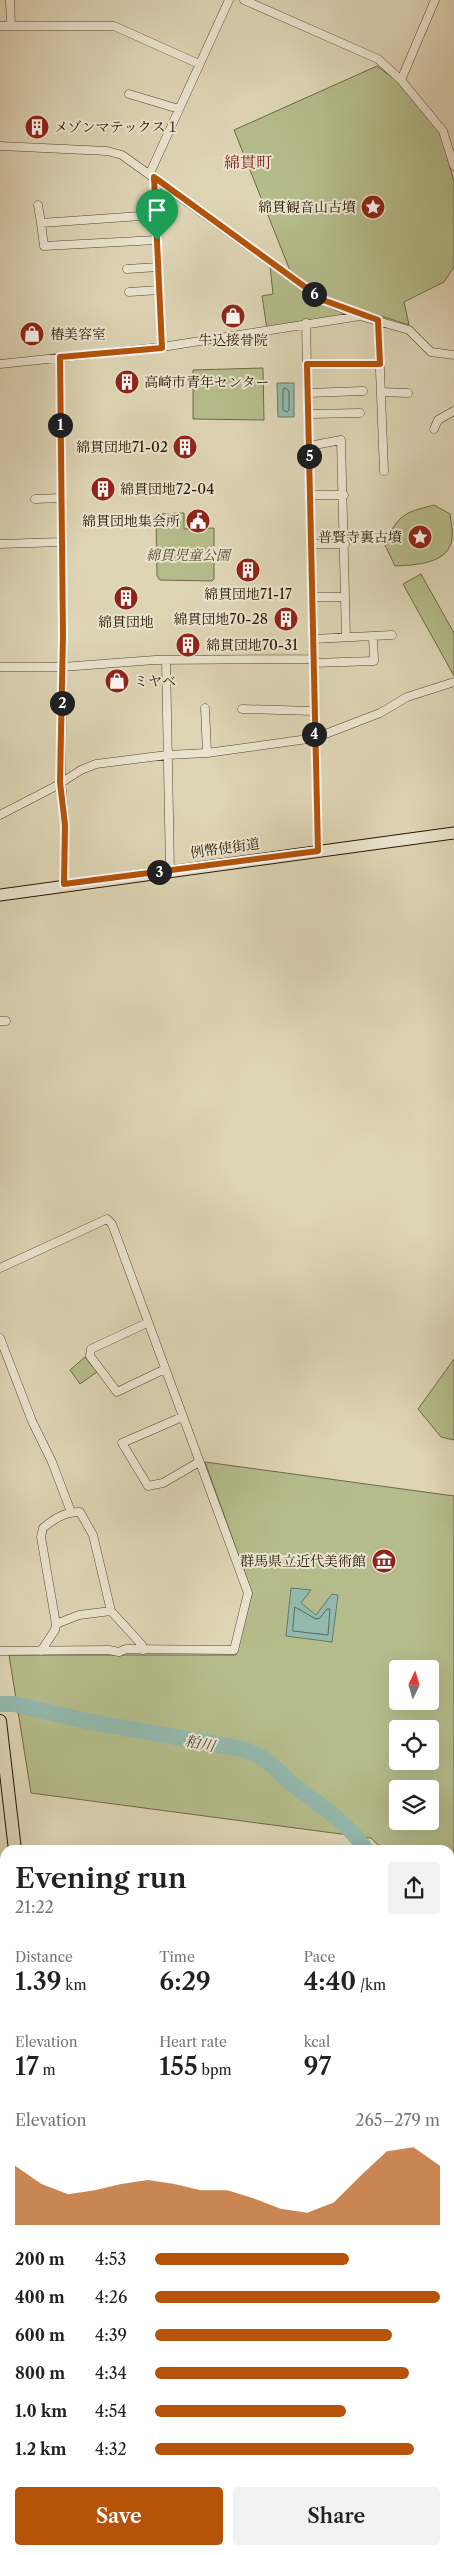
<!DOCTYPE html>
<html lang="en">
<head>
<meta charset="utf-8">
<style>
	body { margin:0; font-family:"Libre Caslon Text","Noto Serif JP",serif; background:#f2f2f2; color:#222; height:100vh; display:flex; flex-direction:column; font-size:19px; white-space:nowrap }
	* { box-sizing:border-box; margin:0 }
	p { font-size:16px; color:#767676 }
	.icon { flex:none; width:28px; height:28px; fill:none; stroke:currentColor; stroke-width:2; stroke-linecap:round; stroke-linejoin:round }
	.map { position:relative; flex:1; overflow:hidden }
	.side { position:absolute; left:0px; top:1845px; width:455px; height:710px; display:flex; flex-direction:column; background:#fff; border-radius:15px 15px 0 0; box-shadow:0 5px 20px #0002 }
	.side>* { flex:none }
	.needle { width:32px; rotate:5deg }
	.tools { position:absolute; left:389px; top:1660px; display:grid; gap:10px }
	.tools a { display:grid; place-items:center; width:50px; height:50px; border-radius:5px; background:#fff; box-shadow:0 5px 20px #0002; font-size:25px }
	.pin { position:absolute; display:grid; place-items:center; width:42px; height:42px; color:#fff; margin:-51px -21px; border-radius:50% 50% 50% 0; rotate:-45deg; box-shadow:0 0 5px #0007 }
	.pin .icon { rotate:45deg }
	.km { position:absolute; width:25px; height:25px; margin:-12px; border-radius:50%; background:#222; color:#fff; font-size:14px; line-height:25px; text-align:center }
	.round { display:grid; place-items:center; flex:none; width:52px; height:52px; border-radius:5px; background:#f2f2f2 }
	.overview { display:flex; align-items:center; justify-content:space-between; height:85px; padding:0 15px }
	h1 { font-size:28px; font-weight:600; line-height:38px }
	.figures { display:grid; grid-template-columns:repeat(3,1fr); gap:8px; height:85px; padding:5px 15px }
	.figures div { display:grid; align-content:center }
	.figures b { font-size:25px; font-weight:600 }
	.figures small { font-size:14px; font-weight:400 }
	.figures p { font-size:14px }
	.chart { height:140px; padding:10px 15px }
	.chart p { display:flex; justify-content:space-between }
	.chart svg { width:100%; height:90px; margin-top:5px; fill:#b45309; opacity:.7 }
	.action { display:flex; gap:10px; margin-top:auto; padding:10px 15px }
	.action a { flex:1; height:58px; border-radius:5px; background:#b45309; color:#fff; font-size:20px; font-weight:600; line-height:58px; text-align:center }
	.action a+a { background:#f2f2f2; color:#222 }
	ul { padding:0 15px; list-style:none; font-size:16px }
	li { display:grid; grid-template-columns:80px 60px 1fr; align-items:center; height:38px }
	li i { height:12px; border-radius:6px; background:#b45309 }
	.map>svg:first-child { display:block }
	.green { fill:#b5bc8b; stroke:#6e6946; fill-rule:evenodd }
	.water { fill:#93b9ae; stroke:#687869 }
	.lines { fill:none; stroke-linecap:round; stroke-linejoin:round }
	.shore { stroke:#5d6858; stroke-width:1 }
	.river { stroke:#93b9ae; stroke-width:16 }
	.street-casing { stroke:#55462e; stroke-width:9 }
	.secondary-casing { stroke:#271601; stroke-width:13 }
	.primary-casing { stroke:#271601; stroke-width:14 }
	.street { stroke:#eae4cf; stroke-width:8 }
	.secondary { stroke:#eae4cf; stroke-width:11 }
	.primary { stroke:#ded5b5; stroke-width:12 }
	.route-casing { stroke:#fff; stroke-width:10 }
	.route { stroke:#b45309; stroke-width:6 }
	.labels { text-anchor:middle; dominant-baseline:central; stroke-width:4; stroke-linejoin:round; paint-order:stroke }
	.poi-label { font-size:14px; fill:#271601; stroke:#eae4cf; text-anchor:start }
	.park-label { font-size:14px; font-style:italic; fill:#52482a; stroke:#eae4cf }
	.street-label { font-size:14px; fill:#271601; stroke:#eae4cf }
	.water-label { font-size:15px; font-style:italic; fill:#4d4f3e; stroke:#eae4cf }
	.quarter-label { font-size:16px; fill:#7a1f14; stroke:#eae4cf }
</style>
</head>
<body>
<div class="map">
<svg width="454" height="2555" viewBox="0 0 454 2555">
	<rect width="100%" height="100%" fill="#ded5b5"/>
	<filter id="stains"><feTurbulence type="fractalNoise" baseFrequency=".004" numOctaves="4"/><feColorMatrix values="0 0 0 0 .2 0 0 0 0 .09 0 0 0 0 .02 0 0 0 .5 -.17"/></filter>
	<radialGradient id="worn" r=".72"><stop offset=".6" stop-color="#630" stop-opacity="0"/><stop offset="1" stop-color="#630" stop-opacity=".3"/></radialGradient>
	<path class="green" d="M377,66l20,15 44,53 13,48v85l-10,15 -40,20 5,23 -44,-14 -11,4 -87,14 -5,-33 11,-2 -3,-28 21,7 -57,-143z
		M263,368l1,52 -71,-1v-49z
		M434,505l16,9c1,8 3,16 2,24 -2,26 -37,27 -57,28l-11,-23c16,-29 19,-30 50,-38z
		M184,513v16l30,-1v51l-2,2 -52,-1 -3,-4 -1,-62z
		M421,574l33,59v43l-51,-92z
		M85,1357l12,15 -17,12 -10,-14z
		M454,1359v81l-13,-3 -23,-28z
		M205,1462l249,34v359h-4v-5h-37l-35,-5 -7,-7 -340,-45 -22,-138h227l16,-62zM398,1669h32v32h-32zM398,1729h32v32h-32zM398,1789h32v32h-32z
		M450,1984l4,1v101h-4z"/>
	<path class="water" d="M277,383h17v34h-16z
		M291,1588l20,2 -10,13 15,12 16,-21 6,1 -6,47 -46,-6z"/>
	<g class="lines">
		<path class="shore" d="M285,388l4,3v19l-2,2 -4,-2v-19z
			M295,1607l21,12 4,-1 7,-9h3l-2,26 -35,-4z"/>
		<path class="river" d="M0,1704h14l72,17 157,28c27,9 33,22 53,38 23,17 55,39 70,63
			M450,2010l4,1"/>
		<defs>
			<path id="street" d="M10,0l1,26
				M244,0l134,59 23,21 42,51 11,35
				M0,26h114l85,38
				M401,80l34,-80
				M129,94l50,15
				M0,146l107,5 15,4 201,145 37,16 49,14 22,22 23,3
				M150,173l79,-173
				M154,177l8,170
				M38,205l3,18 114,-8
				M41,223l3,23 113,-6
				M127,269l31,-2
				M129,292l30,-2
				M378,320l6,151
				M306,323l12,528
				M60,357l3,278 -2,147 4,43 -1,60
				M0,364l162,-17 198,-31
				M307,364h73
				M381,392l27,1
				M308,393l55,-2
				M308,414l52,-1
				M434,429l4,-9 16,-9
				M309,446l32,-6 5,197
				M310,495h34
				M35,499l26,-1
				M0,544l61,-2
				M311,544h34
				M312,597h33
				M313,639l79,-4
				M166,660l4,211
				M313,663l61,-2 -1,-25
				M0,667h62l93,-7 158,-1
				M205,708l2,45
				M242,709l71,2
				M0,815l56,-29 25,-16 15,-6 71,-9 40,-2 108,-15 65,-25 27,-16 47,-15
				M0,1021h6
				M0,1268l107,-49 5,5 136,369 -14,57 -108,-1 -7,3 -10,-2 -109,1
				M147,1323l-56,26 -1,7 27,36 48,-23
				M0,1338l32,83 20,41 19,50
				M182,1417l-60,26 26,43 15,-3 36,-21
				M56,1624l23,-9 32,-4
				M41,1651l14,-21 1,-6 -15,-87 2,-9c11,-9 21,-16 37,-16l13,23 18,76 31,34 1,5
				M0,2383l5,1
				M450,2423l4,1
				M450,2508l4,1
				M0,2538l5,-1"/>
			<path id="secondary" d="M0,895l454,-62"/>
			<path id="primary" d="M0,1721l15,129
				M0,2321l5,-16"/>
		</defs>
		<use href="#street" class="street-casing"/>
		<use href="#secondary" class="secondary-casing"/>
		<use href="#primary" class="primary-casing"/>
		<use href="#street" class="street"/>
		<use href="#secondary" class="secondary"/>
		<use href="#primary" class="primary"/>
	</g>
	<g class="lines">
		<defs>
			<path id="route" d="M154,177l169,123 55,20 2,44h-73l11,487 -254,33 1,-59 -5,-43 3,-147 -3,-278 102,-9z"/>
		</defs>
		<use href="#route" class="route-casing"/>
		<use href="#route" class="route"/>
	</g>
	<defs>
		<symbol id="building-disc" viewBox="-11 -11 22 22"><circle r="9.5" fill="#8f2418" stroke="#eae4cf"/><path d="M-4-6H4V6H1V3H-1V6H-4ZM-2.5-4.3h1.7v1.8h-1.7ZM.8-4.3h1.7v1.8H.8ZM-2.5-1h1.7V.8h-1.7ZM.8-1h1.7V.8H.8Z" fill="#fff"/></symbol>
		<symbol id="sight-disc" viewBox="-11 -11 22 22"><circle r="9.5" fill="#8f2418" stroke="#eae4cf"/><path d="M0-6L1.8-2.2L6-1.7L2.9 1.2L3.7 5.4L0 3.3L-3.7 5.4L-2.9 1.2L-6-1.7L-1.8-2.2Z" fill="#fff"/></symbol>
		<symbol id="shop-disc" viewBox="-11 -11 22 22"><circle r="9.5" fill="#8f2418" stroke="#eae4cf"/><path d="M-5-2.5h2.3a2.7 3.5 0 0 1 5.4 0H5L5.5 6h-11ZM-1.5-2.5h3a1.5 2.3 0 0 0-3 0Z" fill="#fff"/></symbol>
		<symbol id="civic-disc" viewBox="-11 -11 22 22"><circle r="9.5" fill="#8f2418" stroke="#eae4cf"/><path d="M-.6-6.5H3V-4.5H.6V-3L4-1V1h2V6H-6V1h2V-1L-.6-3ZM-1.2 2.5V6h2.4V2.5Z" fill="#fff"/></symbol>
		<symbol id="museum-disc" viewBox="-11 -11 22 22"><circle r="9.5" fill="#8f2418" stroke="#eae4cf"/><path d="M0-6L6-3V-2H-6V-3ZM-5-1h2V3h-2ZM-1-1h2V3h-2ZM3-1h2V3H3ZM-6 4H6V6H-6Z" fill="#fff"/></symbol>
	</defs>
	<g fill-rule="evenodd">
		<use href="#building-disc" x="23" y="113" width="28" height="28"/>
		<use href="#sight-disc" x="359" y="193" width="28" height="28"/>
		<use href="#shop-disc" x="219" y="302" width="28" height="28"/>
		<use href="#shop-disc" x="18" y="320" width="28" height="28"/>
		<use href="#building-disc" x="113" y="368" width="28" height="28"/>
		<use href="#building-disc" x="171" y="433" width="28" height="28"/>
		<use href="#building-disc" x="89" y="475" width="28" height="28"/>
		<use href="#civic-disc" x="184" y="507" width="28" height="28"/>
		<use href="#sight-disc" x="406" y="523" width="28" height="28"/>
		<use href="#building-disc" x="234" y="556" width="28" height="28"/>
		<use href="#building-disc" x="112" y="584" width="28" height="28"/>
		<use href="#building-disc" x="272" y="605" width="28" height="28"/>
		<use href="#building-disc" x="174" y="631" width="28" height="28"/>
		<use href="#shop-disc" x="103" y="667" width="28" height="28"/>
		<use href="#museum-disc" x="370" y="1547" width="28" height="28"/>
	</g>
	<g class="labels">
		<g class="poi-label">
			<text x="54" y="127">メゾンマテックス１</text>
			<text x="356" y="207" text-anchor="end">綿貫観音山古墳</text>
			<text x="50" y="334">椿美容室</text>
			<text x="233" y="340" text-anchor="middle">牛込接骨院</text>
			<text x="144" y="382">高崎市青年センター</text>
			<text x="168" y="447" text-anchor="end">綿貫団地71-02</text>
			<text x="120" y="489">綿貫団地72-04</text>
			<text x="180" y="521" text-anchor="end">綿貫団地集会所</text>
			<text x="402" y="537" text-anchor="end">普賢寺裏古墳</text>
			<text x="248" y="594" text-anchor="middle">綿貫団地71-17</text>
			<text x="268" y="619" text-anchor="end">綿貫団地70-28</text>
			<text x="126" y="622" text-anchor="middle">綿貫団地</text>
			<text x="206" y="645">綿貫団地70-31</text>
			<text x="134" y="681">ミヤベ</text>
			<text x="366" y="1561" text-anchor="end">群馬県立近代美術館</text>
		</g>
		<g class="park-label">
			<text x="188" y="555">綿貫児童公園</text>
		</g>
		<g class="street-label">
			<text transform="translate(225 848) rotate(-8)">例幣使街道</text>
		</g>
		<g class="water-label">
			<text transform="translate(200 1743) rotate(11)">粕川</text>
		</g>
		<g class="quarter-label">
			<text x="248" y="162">綿貫町</text>
		</g>
	</g>
	<rect width="100%" height="100%" filter="url(#stains)"/>
	<rect width="100%" height="100%" fill="url(#worn)"/>
</svg>
<div class="tools">
<a><svg class="needle" viewBox="-14 -14 28 28"><path d="M0-13l5 13h-10z" fill="#e53935"/><path d="M0 13l5-13h-10z" fill="#767676"/></svg></a>
<a><svg class="icon" aria-label="locate" viewBox="0 0 24 24"><circle cx="12" cy="12" r="6"/><path d="M12 2v4M12 18v4M2 12h4M18 12h4"/></svg></a>
<a><svg class="icon" aria-label="layers" viewBox="0 0 24 24"><path d="M12 4l9 5-9 5-9-5zM3 14l9 5 9-5"/></svg></a>
</div>
<div class="pin" style="left:157px;top:240px;background:#1e9e55"><svg class="icon" aria-label="arrive" viewBox="0 0 24 24"><path d="M6 21V4h12l-3 4 3 4H6"/></svg></div>
<b class="km" style="left:60px;top:425px">1</b>
<b class="km" style="left:62px;top:703px">2</b>
<b class="km" style="left:159px;top:872px">3</b>
<b class="km" style="left:314px;top:734px">4</b>
<b class="km" style="left:309px;top:456px">5</b>
<b class="km" style="left:314px;top:294px">6</b>
<section class="side">
<div class="overview"><div><h1>Evening run</h1><p>21:22</p></div><a class="round"><svg class="icon" aria-label="share" viewBox="0 0 24 24"><path d="M12 15V3M7 8l5-5 5 5M5 13v7h14v-7"/></svg></a></div>
<div class="figures">
<div><p>Distance</p><b>1.39<small> km</small></b></div>
<div><p>Time</p><b>6:29</b></div>
<div><p>Pace</p><b>4:40<small> /km</small></b></div>
</div>
<div class="figures">
<div><p>Elevation</p><b>17<small> m</small></b></div>
<div><p>Heart rate</p><b>155<small> bpm</small></b></div>
<div><p>kcal</p><b>97</b></div>
</div>
<div class="chart"><p><span>Elevation</span>265–279 m</p>
<svg viewBox="0 0 160 44" preserveAspectRatio="none"><path d="M0 44V15L10 24L20 29L30 27L40 24L50 22L60 24L70 27L80 27L90 31L100 36L110 38L120 33L130 20L140 8L150 6L160 15V44z"/></svg>
</div>
<ul>
<li><b>200 m</b>4:53<i style="width:68%"></i></li>
<li><b>400 m</b>4:26<i style="width:100%"></i></li>
<li><b>600 m</b>4:39<i style="width:83%"></i></li>
<li><b>800 m</b>4:34<i style="width:89%"></i></li>
<li><b>1.0 km</b>4:54<i style="width:67%"></i></li>
<li><b>1.2 km</b>4:32<i style="width:91%"></i></li>
</ul>
<div class="action"><a>Save</a><a>Share</a></div>
</section>
</div>
</body>
</html>
